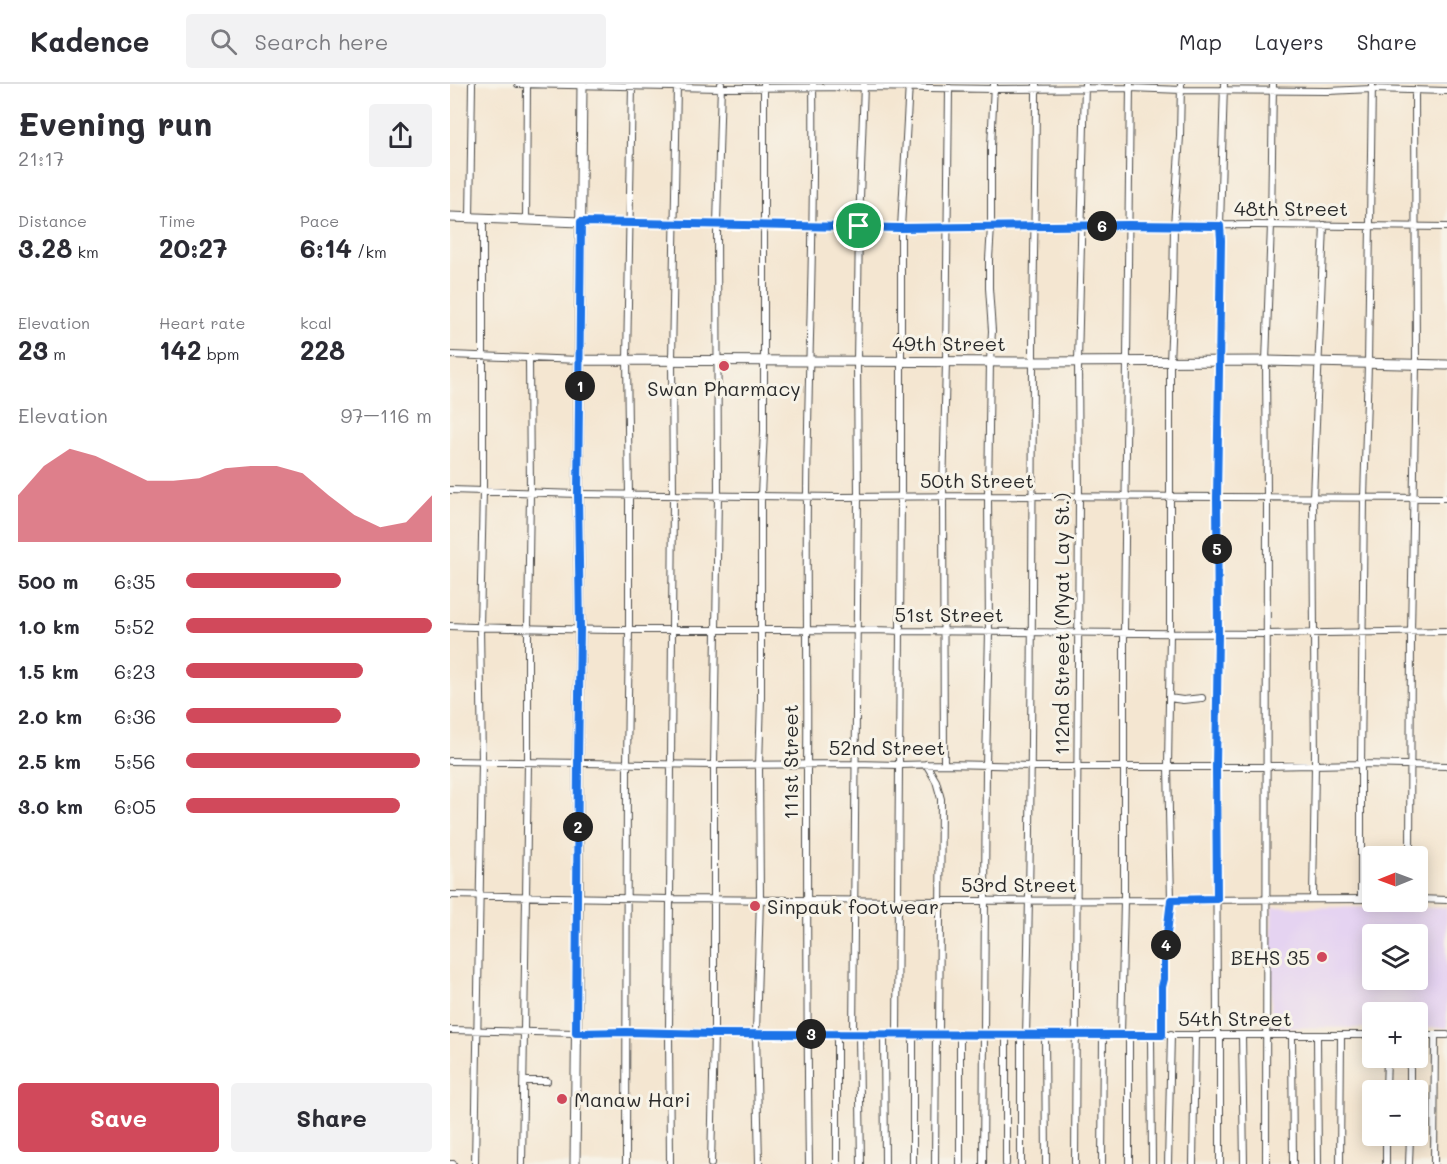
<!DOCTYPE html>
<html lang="en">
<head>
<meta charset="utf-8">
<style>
	body { margin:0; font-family:Mali,sans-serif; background:#f2f2f3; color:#2b2b33; height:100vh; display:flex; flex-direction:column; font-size:22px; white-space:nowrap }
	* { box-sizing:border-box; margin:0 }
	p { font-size:20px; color:#7c7c81 }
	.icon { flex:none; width:33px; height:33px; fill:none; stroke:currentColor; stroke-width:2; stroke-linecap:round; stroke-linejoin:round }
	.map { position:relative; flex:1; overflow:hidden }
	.panel { display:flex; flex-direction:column; background:#fff; width:450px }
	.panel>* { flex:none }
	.needle { width:39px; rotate:269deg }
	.controls { position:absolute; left:912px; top:762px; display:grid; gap:12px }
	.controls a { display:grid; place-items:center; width:66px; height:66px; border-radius:6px; background:#fff; box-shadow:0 3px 15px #0003; font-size:30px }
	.pin { position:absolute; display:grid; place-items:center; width:51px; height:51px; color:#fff; margin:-26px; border:3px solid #fff; border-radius:50%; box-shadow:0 2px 6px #0007 }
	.km { position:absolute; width:30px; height:30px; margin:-15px; border-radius:50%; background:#222; color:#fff; font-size:16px; line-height:30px; text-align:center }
	.round { display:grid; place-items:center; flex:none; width:63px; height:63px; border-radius:6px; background:#f2f2f3 }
	.summary { display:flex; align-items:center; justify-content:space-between; height:102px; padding:0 18px }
	h1 { font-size:33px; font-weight:700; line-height:45px }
	.figures { display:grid; grid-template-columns:repeat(3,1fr); gap:9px; height:102px; padding:6px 18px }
	.figures div { display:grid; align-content:center }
	.figures b { font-size:26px; font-weight:700 }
	.figures small { font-size:16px; font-weight:400 }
	.figures p { font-size:16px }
	.chart { height:168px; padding:12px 18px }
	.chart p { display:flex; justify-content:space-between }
	.chart svg { width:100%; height:108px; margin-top:6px; fill:#d1495b; opacity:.7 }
	.cta { display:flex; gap:12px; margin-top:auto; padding:12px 18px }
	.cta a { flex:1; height:69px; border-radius:6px; background:#d1495b; color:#fff; font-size:24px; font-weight:700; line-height:69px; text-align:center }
	.cta a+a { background:#f2f2f3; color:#2b2b33 }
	ul { padding:0 18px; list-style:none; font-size:20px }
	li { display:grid; grid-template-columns:96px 72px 1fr; align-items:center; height:45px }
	li i { height:15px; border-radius:8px; background:#d1495b }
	header { display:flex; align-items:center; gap:36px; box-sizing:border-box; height:84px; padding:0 30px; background:#fff; border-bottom:2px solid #e1e1e2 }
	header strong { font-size:28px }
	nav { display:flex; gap:33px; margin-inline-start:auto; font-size:21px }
	.search { width:420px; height:54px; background:#f2f2f3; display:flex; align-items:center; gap:15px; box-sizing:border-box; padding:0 21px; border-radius:6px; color:#7c7c81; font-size:22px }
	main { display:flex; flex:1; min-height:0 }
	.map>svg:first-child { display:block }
	.built { fill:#e5d3f1; fill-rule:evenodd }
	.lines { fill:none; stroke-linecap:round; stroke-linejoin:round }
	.street-casing { stroke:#494744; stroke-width:8 }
	.secondary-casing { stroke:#494744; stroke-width:11 }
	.street { stroke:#fff; stroke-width:6 }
	.secondary { stroke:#fff; stroke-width:9 }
	.route-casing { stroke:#fff; stroke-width:12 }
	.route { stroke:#1a73e8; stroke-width:8 }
	.poi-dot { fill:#d1495b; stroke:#f7f3e8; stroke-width:2 }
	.labels { text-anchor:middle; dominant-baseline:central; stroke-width:6; stroke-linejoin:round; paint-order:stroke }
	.street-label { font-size:20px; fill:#2b2b2b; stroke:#f7f3e8 }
	.poi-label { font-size:20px; fill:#2b2b2b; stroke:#f7f3e8; text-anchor:start }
</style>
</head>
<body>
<header>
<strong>Kadence</strong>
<div class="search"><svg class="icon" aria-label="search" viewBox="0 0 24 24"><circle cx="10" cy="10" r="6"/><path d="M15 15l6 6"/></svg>Search here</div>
<nav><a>Map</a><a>Layers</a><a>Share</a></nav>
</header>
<main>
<section class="panel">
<div class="summary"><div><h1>Evening run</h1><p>21:17</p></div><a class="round"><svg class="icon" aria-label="share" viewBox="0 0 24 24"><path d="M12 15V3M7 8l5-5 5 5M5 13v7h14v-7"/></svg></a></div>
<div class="figures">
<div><p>Distance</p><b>3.28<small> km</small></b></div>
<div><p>Time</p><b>20:27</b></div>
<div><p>Pace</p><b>6:14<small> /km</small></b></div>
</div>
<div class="figures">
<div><p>Elevation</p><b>23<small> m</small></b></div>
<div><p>Heart rate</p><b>142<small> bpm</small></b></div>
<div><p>kcal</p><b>228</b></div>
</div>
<div class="chart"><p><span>Elevation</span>97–116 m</p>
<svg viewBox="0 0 160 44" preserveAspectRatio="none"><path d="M0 44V25L10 13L20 6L30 9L40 14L50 19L60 19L70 18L80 14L90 13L100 13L110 16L120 25L130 33L140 38L150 36L160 25V44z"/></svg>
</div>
<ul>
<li><b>500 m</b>6:35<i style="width:63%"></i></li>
<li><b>1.0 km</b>5:52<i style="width:100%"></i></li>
<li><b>1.5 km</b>6:23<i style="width:72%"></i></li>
<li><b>2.0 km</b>6:36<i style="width:63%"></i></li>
<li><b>2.5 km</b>5:56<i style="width:95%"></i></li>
<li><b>3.0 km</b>6:05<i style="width:87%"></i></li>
</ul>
<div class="cta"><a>Save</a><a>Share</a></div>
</section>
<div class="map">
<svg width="997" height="1080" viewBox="0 0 997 1080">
	<rect width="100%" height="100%" fill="#f7f3e8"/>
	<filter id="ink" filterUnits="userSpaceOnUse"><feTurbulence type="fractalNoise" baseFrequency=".0167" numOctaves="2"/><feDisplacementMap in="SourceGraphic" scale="12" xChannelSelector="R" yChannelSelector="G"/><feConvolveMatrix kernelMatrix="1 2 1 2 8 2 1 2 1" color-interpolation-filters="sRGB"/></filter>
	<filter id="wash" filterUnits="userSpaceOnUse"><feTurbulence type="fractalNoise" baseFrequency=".008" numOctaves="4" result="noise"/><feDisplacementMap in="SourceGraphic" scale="24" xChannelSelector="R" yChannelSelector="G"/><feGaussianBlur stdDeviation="1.35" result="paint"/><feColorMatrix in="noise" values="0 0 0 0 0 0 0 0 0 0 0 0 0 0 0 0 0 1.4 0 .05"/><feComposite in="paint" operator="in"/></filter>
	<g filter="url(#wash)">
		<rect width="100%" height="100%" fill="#f4e6d1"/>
		<path class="built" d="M822,823l175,1v120h-29v-16h-46v16l-101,-1zM922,850h46v46h-46z"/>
	</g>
	<g filter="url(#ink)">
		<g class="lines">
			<defs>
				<path id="street" d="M68,0l203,4 143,-1 130,2 136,-1 52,2 146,1 44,-2 75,2
					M20,134l2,-134
					M76,135l1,-135
					M131,138l320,6 356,-3 190,2
					M0,271l130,5
					M0,406l128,4 262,3 148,-1 459,2
					M0,542c113,5 227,4 340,4 37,1 73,-1 110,1l366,3 181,-3
					M719,614l14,2 19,-2
					M0,677l264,4 141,-1 44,1 45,-1 132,3h140l145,-3 86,2
					M476,680l10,17 5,18 -2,235
					M494,680l-1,-268 3,-135 3,-273
					M960,772l1,-224 5,-267 -1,-275
					M0,811l220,4 270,2 432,-2
					M863,815l2,-134 -2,-267 11,-273
					M911,815v-135l3,-266 4,-134 4,-280
					M968,815l29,1
					M0,946l126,3 50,-1 310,3h436
					M403,950l5,-537 -1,-136 2,-134 5,-143
					M409,950l2,130
					M434,950l1,130
					M447,950l4,-538v-268l8,-144
					M510,950v130
					M556,951v129
					M576,951c6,-225 6,-449 7,-674 0,-92 3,-185 3,-277
					M595,951l1,129
					M671,951l3,-135v-268l6,-548
					M701,951l1,129
					M712,951v-48l2,-8v-21l7,-58 -3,-133 2,-135v-270l3,-68 1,-68 6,-90 1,-52
					M792,951l2,129
					M842,951l1,129
					M867,951l1,129
					M968,951h29
					M74,997h23
					M936,1006l1,-32
					M960,1006v-32
					M0,1080h3
					M25,1080l7,-402 -2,-135 3,-136v-273
					M72,1080l6,-401v-135l2,-135 -1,-135
					M176,1080l1,-401 2,-133v-135l-2,-135 5,-276
					M220,1080l-1,-131 4,-538 -1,-135 5,-276
					M261,1080l3,-130v-269l4,-270 -1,-271 4,-140
					M309,1080l-3,-131 4,-134 -1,-134 2,-67v-203l3,-64v-347
					M359,1080c-2,-132 -2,-264 -2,-396 1,-91 -1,-181 0,-272 1,-137 8,-274 6,-412
					M387,1080v-130
					M463,1080v-130
					M485,1080l1,-129
					M533,1080l3,-399 3,-134 -1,-135 2,-135 2,-30 -3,-43v-29l2,-32v-80l3,-63
					M571,1080v-129
					M625,1080l4,-667 -1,-135 7,-278
					M652,1080l1,-129
					M679,1080v-129
					M718,1080l3,-130
					M743,1080l2,-129
					M770,1080v-129h-3l-1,-268 2,-134 -1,-135 4,-258 -1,-14 4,-142
					M816,1080l1,-666 -1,-137 5,-136 2,-141
					M890,1080l1,-129
					M936,1080v-28
					M959,1080l1,-28
					M984,1080l1,-129"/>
				<path id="secondary" d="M0,133l131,5
					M130,276l453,2 233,-1 181,4
					M125,1080l3,-267v-135l2,-133 -2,-135 4,-410"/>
			</defs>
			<use href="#street" class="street-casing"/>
			<use href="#secondary" class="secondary-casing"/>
			<use href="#street" class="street"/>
			<use href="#secondary" class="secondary"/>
		</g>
	</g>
	<g class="lines" filter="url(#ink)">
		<defs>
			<path id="route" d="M131,138l320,6 227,-3 92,1 1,14 -4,258 1,135 -2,134 1,132 -46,1 -7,58v21l-2,8v48l-448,-1 -88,-2 -50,1 2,-271 2,-133 -2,-135z"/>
		</defs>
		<use href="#route" class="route-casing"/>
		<use href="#route" class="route"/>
	</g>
	<g class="poi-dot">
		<circle cx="274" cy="282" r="6"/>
		<circle cx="305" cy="822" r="6"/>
		<circle cx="872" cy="873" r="6"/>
		<circle cx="112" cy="1015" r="6"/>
	</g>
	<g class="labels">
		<g class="street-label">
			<text x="841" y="124">48th Street</text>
			<text x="499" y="259">49th Street</text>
			<text x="527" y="396">50th Street</text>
			<text x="499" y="530">51st Street</text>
			<text transform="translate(611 540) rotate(-90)">112nd Street (Myat Lay St.)</text>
			<text x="437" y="663">52nd Street</text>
			<text transform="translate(340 678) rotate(-90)">111st Street</text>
			<text x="569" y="800">53rd Street</text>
			<text x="785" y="934">54th Street</text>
		</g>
		<g class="poi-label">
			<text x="274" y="304" text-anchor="middle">Swan Pharmacy</text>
			<text x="317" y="822">Sinpauk footwear</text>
			<text x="860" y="873" text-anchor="end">BEHS 35</text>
			<text x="124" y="1015">Manaw Hari</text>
		</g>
	</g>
</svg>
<div class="controls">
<a><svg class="needle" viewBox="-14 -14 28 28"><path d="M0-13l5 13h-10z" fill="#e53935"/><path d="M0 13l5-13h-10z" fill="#7c7c81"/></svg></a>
<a><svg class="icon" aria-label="layers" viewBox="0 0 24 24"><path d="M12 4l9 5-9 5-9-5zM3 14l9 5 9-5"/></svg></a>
<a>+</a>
<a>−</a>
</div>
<div class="pin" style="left:409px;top:142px;background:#1e9e55"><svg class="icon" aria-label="arrive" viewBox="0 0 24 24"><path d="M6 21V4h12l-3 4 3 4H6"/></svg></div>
<b class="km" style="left:130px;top:302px">1</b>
<b class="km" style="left:128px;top:743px">2</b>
<b class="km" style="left:361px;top:950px">3</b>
<b class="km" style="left:716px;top:861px">4</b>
<b class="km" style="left:767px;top:465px">5</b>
<b class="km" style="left:652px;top:142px">6</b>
</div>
</main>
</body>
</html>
